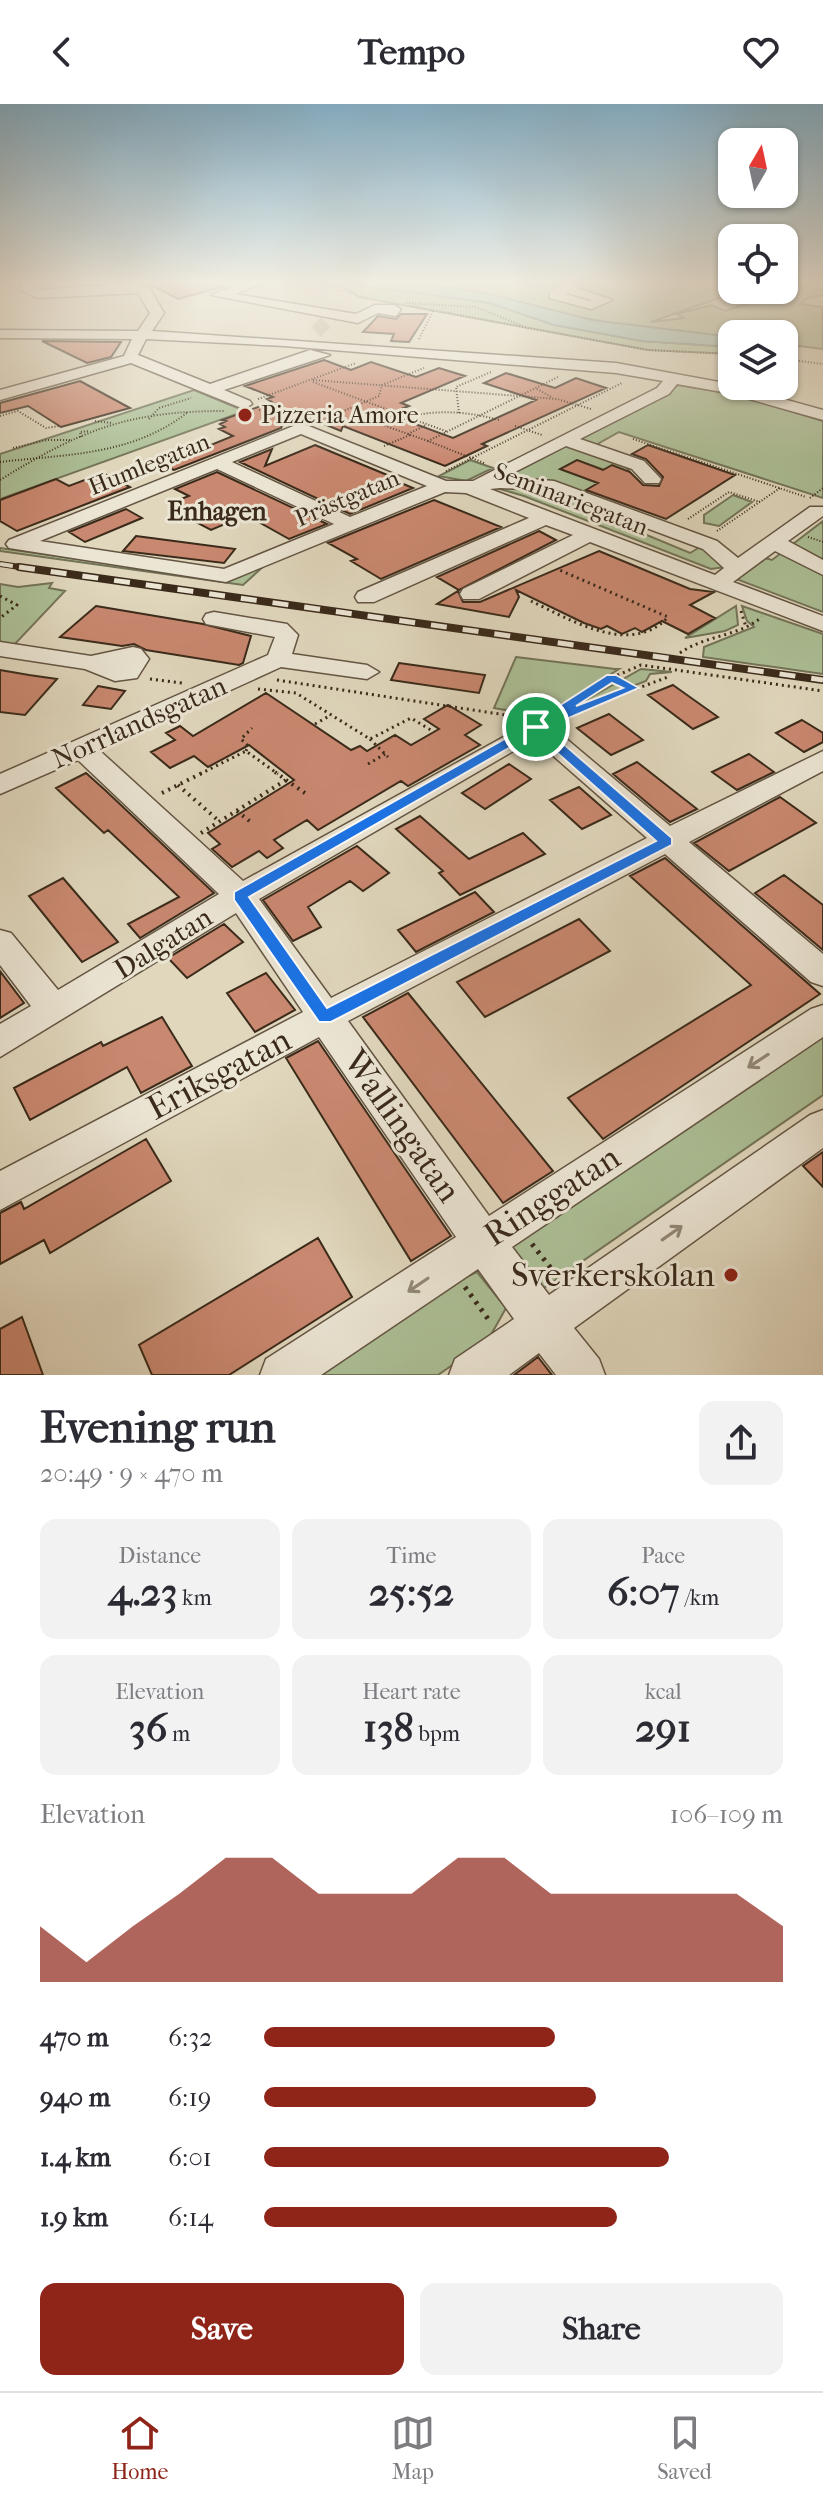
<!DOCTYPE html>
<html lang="en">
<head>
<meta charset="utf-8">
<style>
	body { margin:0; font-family:"IM FELL French Canon",serif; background:#f2f2f3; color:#2b2b33; height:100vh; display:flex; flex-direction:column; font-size:30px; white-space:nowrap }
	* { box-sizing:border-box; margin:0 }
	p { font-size:26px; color:#7c7c81 }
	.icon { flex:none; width:44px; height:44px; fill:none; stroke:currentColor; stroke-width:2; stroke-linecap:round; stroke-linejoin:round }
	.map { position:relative; height:1271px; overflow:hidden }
	.sheet { display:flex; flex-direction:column; background:#fff; flex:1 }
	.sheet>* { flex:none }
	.needle { width:52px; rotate:9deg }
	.buttons { position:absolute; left:718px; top:24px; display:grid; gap:16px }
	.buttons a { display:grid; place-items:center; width:80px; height:80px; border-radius:16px; background:#fff; box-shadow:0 2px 6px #0004; font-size:40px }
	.pin { position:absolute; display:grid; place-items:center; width:68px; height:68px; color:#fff; margin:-34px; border:4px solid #fff; border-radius:50%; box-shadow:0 2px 8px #0007 }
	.round { display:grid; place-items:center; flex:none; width:84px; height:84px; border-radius:16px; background:#f2f2f3 }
	.overview { display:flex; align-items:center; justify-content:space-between; height:136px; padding:0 40px }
	h1 { font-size:44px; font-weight:700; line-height:60px }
	.stats { display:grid; grid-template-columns:repeat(3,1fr); gap:12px; height:136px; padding:8px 40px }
	.stats div { display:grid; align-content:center; border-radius:16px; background:#f2f2f3; text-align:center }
	.stats b { font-size:40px; font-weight:700 }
	.stats small { font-size:22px; font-weight:400 }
	.stats p { font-size:22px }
	.chart { height:224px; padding:16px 40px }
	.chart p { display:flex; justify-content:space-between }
	.chart svg { width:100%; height:144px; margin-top:8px; fill:#8f2418; opacity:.7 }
	.primary-button { display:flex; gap:16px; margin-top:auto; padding:16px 40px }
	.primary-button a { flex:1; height:92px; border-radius:16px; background:#8f2418; color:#fff; font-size:32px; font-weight:700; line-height:92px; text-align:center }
	.primary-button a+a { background:#f2f2f3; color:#2b2b33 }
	ul { padding:0 40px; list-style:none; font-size:26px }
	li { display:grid; grid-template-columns:128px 96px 1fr; align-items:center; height:60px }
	li i { height:20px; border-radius:10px; background:#8f2418 }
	header { display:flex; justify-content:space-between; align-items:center; height:104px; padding:0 40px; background:#fff; font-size:36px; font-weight:700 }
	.tab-bar { display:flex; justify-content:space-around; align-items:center; height:112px; border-top:2px solid #e1e1e2; background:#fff; font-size:22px; color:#7c7c81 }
	.tab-bar a { display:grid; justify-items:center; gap:4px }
	.tab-bar .selected { color:#8f2418 }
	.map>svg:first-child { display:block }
	.green { fill:#acbf96; stroke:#737458; stroke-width:2 }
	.water { fill:#94bab0; stroke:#708074; stroke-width:2 }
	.building { fill:#c98870; stroke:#3a2a1a; stroke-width:2 }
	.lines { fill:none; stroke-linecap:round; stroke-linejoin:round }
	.minor-tunnel { stroke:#bfb49c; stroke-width:14; stroke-dasharray:14 7; stroke-linecap:butt }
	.minor-casing { stroke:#645543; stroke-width:3 }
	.path-far3 { stroke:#3a2a1a; stroke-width:2; stroke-dasharray:1 2; stroke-linecap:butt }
	.path-far2 { stroke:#3a2a1a; stroke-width:3; stroke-dasharray:2 4; stroke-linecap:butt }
	.path-far1 { stroke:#3a2a1a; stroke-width:4; stroke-dasharray:2 5; stroke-linecap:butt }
	.path { stroke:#3a2a1a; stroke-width:5; stroke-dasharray:3 6; stroke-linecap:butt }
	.minor { fill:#ebe5d4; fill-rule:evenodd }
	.rail-far1-casing { stroke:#3a2a1a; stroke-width:6 }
	.rail-casing { stroke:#3a2a1a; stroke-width:8 }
	.rail-far1 { stroke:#ebe5d4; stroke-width:4; stroke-dasharray:13; stroke-linecap:butt }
	.rail { stroke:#ebe5d4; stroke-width:5; stroke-dasharray:16; stroke-linecap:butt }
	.oneway { stroke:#928877 }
	.route { fill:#1a73e8; stroke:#fff; stroke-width:2; fill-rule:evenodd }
	.poi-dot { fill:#8f2418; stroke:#ebe5d4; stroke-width:3 }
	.labels { text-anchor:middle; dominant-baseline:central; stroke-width:6; stroke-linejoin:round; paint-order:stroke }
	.far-poi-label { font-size:24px; fill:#3a2a1a; stroke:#ebe5d4; text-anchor:start }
	.far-street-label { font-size:24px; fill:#3a2a1a; stroke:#ebe5d4 }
	.far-neighbourhood-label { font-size:26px; font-weight:bold; fill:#3a2a1a; stroke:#ebe5d4 }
	.street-label { font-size:28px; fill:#3a2a1a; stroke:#ebe5d4 }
	.near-street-label { font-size:34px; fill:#3a2a1a; stroke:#ebe5d4 }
	.near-poi-label { font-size:34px; fill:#3a2a1a; stroke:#ebe5d4; text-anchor:end }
</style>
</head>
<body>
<header><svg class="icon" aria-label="back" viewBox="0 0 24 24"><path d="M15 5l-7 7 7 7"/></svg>Tempo<svg class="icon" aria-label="heart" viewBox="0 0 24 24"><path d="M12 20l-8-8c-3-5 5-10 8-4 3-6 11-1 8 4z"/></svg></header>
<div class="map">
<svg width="823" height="1271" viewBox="0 0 823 1271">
	<rect width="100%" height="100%" fill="#e0d7bd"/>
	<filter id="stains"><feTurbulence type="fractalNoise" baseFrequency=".0025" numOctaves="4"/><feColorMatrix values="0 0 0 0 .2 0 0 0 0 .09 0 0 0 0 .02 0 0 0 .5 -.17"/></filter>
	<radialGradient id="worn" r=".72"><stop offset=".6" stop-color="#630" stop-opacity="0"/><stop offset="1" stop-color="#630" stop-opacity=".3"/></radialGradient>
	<path class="green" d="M324,179l52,3 113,17 66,22 87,16 90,6v7l-84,-4 -289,-53 -16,-10z
		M392,179c19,0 62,6 77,3l-15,-3h261l27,7 -91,32 33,-4 -7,-4 35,-9 13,6 47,-15 18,2 9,-6 2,-8 22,-1v12l-16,3 -7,6 22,3 1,42 -39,-5v-10h-52v3l-88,-8 -78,-14 -95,-25z
		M678,281l60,10 85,26v77l-204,-66 -25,14 -17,-6z
		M194,286l51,21 -245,88v-45z
		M568,340l58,22 9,15 -58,-21 -16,9 45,17 -27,8 -84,-15z
		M470,356l23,8 -27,13 -27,-5z
		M486,381l51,5 29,10 6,-3 60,24 -7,5 65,27 10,-6 17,7 8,13 -14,2 -187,-73z
		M733,391l19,7 -33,24 -15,-3v-8z
		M823,417v91l-92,-35 30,-20 11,3z
		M0,444l218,31 48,-15 -23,21 -243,-34z
		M52,479l-3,5 16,3 -51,54 -14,-3v-58l18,3z
		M736,502l2,19 -13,6 -40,7z
		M742,502l81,28v40l-120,-17 1,-10 50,-20 -7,-6z
		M516,553l99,12h4c-50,31 -63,51 -125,39z
		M641,565l31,3 -22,2 -4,7 -83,32z
		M823,933v58l-285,197 -37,-46z
		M477,1168l29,36 -18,32 -50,35h-126l141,-92z"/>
	<path class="water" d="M343,179l83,1 63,10 103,26 140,17v10l-90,-6 -88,-16 -65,-22z"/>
	<path class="building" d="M148,179h74v4l-44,12z
		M401,210h26l-18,28 -18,-1 3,-7 -31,-2 15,-16 18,3z
		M42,237l79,1 -10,15 -24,6z
		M324,256l27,10 20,-8 45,15 23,-9 26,8 -64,27 8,3 -21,8 65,24 83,-38 -52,-17 22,-10 49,15 21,-10 30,10 -124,56 5,2 -42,20 -102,-40 -2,5 -52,-21 -8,18 -107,42 -12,-5 71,-29 -14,-7 6,-2 -5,-3 6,-3 -4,-1 50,-18 -5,-3 6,-2 -28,-11z
		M80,277l50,27 -69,19 -33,-21 -28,7v-10z
		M315,341l77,32 -3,1 24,10 -63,26 -110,-52 32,-13 -7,17z
		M648,341l87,30 -69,44 -80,-29 12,-7 -38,-14 17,-9 26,10 9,-5 18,7 13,13 16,1 4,-9 -17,-18 -14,-5z
		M217,368l110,52 -38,15 -43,-24 -35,15 -21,-11 11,-4 -25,-14 13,-5 -14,-7z
		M103,369l27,14 -113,44 -17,-10v-21l56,-21 13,7z
		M434,396l67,27 -120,52 -30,-18 6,-2 -29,-16z
		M126,405l16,9 -57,24 -16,-10z
		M539,427l17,9 -97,50 -22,-13z
		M136,432l99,13 -11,14 -101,-12z
		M599,447l91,38 24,3 -24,13 25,13 -27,16 -26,-13 -20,11 -7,-4 -13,6 -15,-8 -6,3 -17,-6 -68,-33 3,7 -10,20 -72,-13 21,-13 5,11h17z
		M96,502l107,18 48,12 -8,27 -4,2 -93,-15 -12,-6 -12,2 -62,-9z
		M399,559l86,12 -6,18 -88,-13z
		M0,566l29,5 28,4 -32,36 -25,-3z
		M673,581l45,32 -25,12 -45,-34z
		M98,582l27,5 -14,18 -28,-4z
		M266,589l85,57 9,-4 7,5 28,-16 16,10 28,-16 -15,-10 24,-14 33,20 -16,10 15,10 -72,41 -7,-5 -83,49 -11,-10 -33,20 9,8 -16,10 -8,-7 -27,16 -20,-18 8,-5 -12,-11 86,-53 -45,-35 -41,22 -14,-11 -24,12 -19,-16 24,-12 -9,-7 14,-7 13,10z
		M609,610l34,26 -32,15 -34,-27z
		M802,616l21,13v9l-19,10 -28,-19z
		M749,650l25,18 -37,18 -25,-18z
		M637,658l60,47 -27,13 -57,-48z
		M509,660l22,15 -46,30 -23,-16z
		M86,669l19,17 109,103 -74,45 -12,-14 51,-27 -71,-67 -4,3 -48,-45z
		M579,683l32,28 -29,14 -32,-29z
		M780,693l36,26 -87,48 -35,-28z
		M420,712l49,43 54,-26 22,21 -85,41 -21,-22 4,-2 -47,-42z
		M357,742l32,27 -26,18 -13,-10 -42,26 13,20 -28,14 -30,-41z
		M665,754l155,136 -217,145 -35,-41 183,-113 -121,-109z
		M784,771l39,30v45l-68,-57z
		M63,774l55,64 -36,20 -53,-66z
		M475,788l19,20 -78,40 -18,-22z
		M579,815l31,32 -125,66 -28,-35z
		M224,820l19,18 -56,36 -19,-20z
		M0,867l24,32 -24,15z
		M266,869l29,37 -40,22 -28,-39z
		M408,889l145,178 -50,32 -140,-186z
		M162,913l30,49 -51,27 -14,-26 -97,53 -16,-32 87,-46 2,4z
		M318,937l133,195 -40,25 -125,-203z
		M146,1035l25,42 -121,72 -6,-13 -44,24v-51l21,-11 3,7z
		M823,1048v35l-20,-21z
		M318,1134l34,59 -123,78h-77l-13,-30z
		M22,1213l21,58h-43v-46z
		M538,1253l14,18h-38z"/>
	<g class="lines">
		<path class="minor-tunnel" d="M316,228l17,-17"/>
		<defs>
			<path id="minor" d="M21,179h12l7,7 99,-7 11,6 14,24 -12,18 464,32 114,21 93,26v10l-95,-27 -51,-9 -8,10 -89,45 64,22 17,18 -2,4h-14l-13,-14 -66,-23 -61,31 49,4 163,60 21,17 72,-51h13v9l-35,25 35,19v15l-48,-24 -42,31 90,34v15l-233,-89 -111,57h-16l-3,-5 3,-5 110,-54 -27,-10 -172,77h-16l-3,-5 3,-5 171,-74 -63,-25 -21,-1 -219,90 -217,-34 -3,-4 3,-4 292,-117 145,58h27l184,-93 6,-7 -47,-8 -332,-27 -138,-7 -8,16 72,29 100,-34 20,5 -106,35 26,11 2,3 -8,5 -113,-46 -131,37v-10l124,-34 8,-17 -132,-1v-8l138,1 12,-18 -12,-20 -101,5 -16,-8zM301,330l126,52 -77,31 -118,-55zM217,365l117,55 -110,45 -184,-28zM500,384l44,2 159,59 21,19 -9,7 -225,-86z
				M242,179h20l-27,11 121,20 19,-9h19l7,4 -5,7 -18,-3 -20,10 -147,-28z
				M565,179h16l-5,5 36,12 -21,9 -41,-11v-7zM565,190l2,-1 25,7 -2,1z
				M214,508l73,12 11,11 -6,19 75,11 12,7 -12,7 -86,-12 -182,83 144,131 293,-162 9,2 125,105 153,-75v20l-134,71 134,112v32l-12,-4 -146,-128 -317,167 141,195 322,-207 12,-4v32l-311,210 37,48 261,-180 13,-5v38l-249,180 25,31 6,16h-49l-17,-22 -30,22h-60l6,-16 59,-40 -36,-50 -157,106h-61l6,-16 190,-122 -137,-200 -319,173v-39l303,-159 -67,-99 -236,144v-33l31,-18 -31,-41v-35l11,3 47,57 161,-96 -141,-134 -78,34v-20l268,-119 7,-18 -69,-13 -3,-5 3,-5zM534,635l113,99 -316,160 -72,-99z
				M0,538l91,14 42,-9 8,2 8,10 -12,19 -22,3 -30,-12 -85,-13z"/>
		</defs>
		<use href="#minor" class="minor-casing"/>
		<path class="path-far3" d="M317,179l50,15
			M522,179l21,8
			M724,196l25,-10
			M406,199l70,4 54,22
			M410,202l238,44 84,4
			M419,235l14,-28
			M784,255l39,5
			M313,276l244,19 34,10
			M313,278l135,50
			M537,285l14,8
			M258,295l98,-36
			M260,302l30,12
			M259,306l22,10
			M459,309l-3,-26 35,-15
			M0,312l18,-5 28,17 13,-2
			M149,315l10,-11 32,-10
			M95,317l16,2
			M320,317l59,-25 3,-11 42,-17
			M515,322l27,9
			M408,330l18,-9
			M81,333l-1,-5 9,-1
			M633,335l173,58
			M428,337l-45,-16c39,-16 76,-16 116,-5
			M384,342l26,-11
			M13,344l34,-8h23
			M0,358c67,-8 132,-6 188,-50
			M484,359l-56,-22 130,-64
			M446,367l176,-88
			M0,376c81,-50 128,-69 224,-69
			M810,394l13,-10
			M688,415l41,-27 31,10
			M717,427l63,-43
			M808,433l15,5"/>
		<path class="path-far2" d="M0,492l17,9 -17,13
			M531,497c40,19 100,56 137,16l-111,-48
			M741,507l5,16
			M680,549c25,-18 58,-16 82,-36
			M611,574l22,10
			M150,575l32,4
			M277,576l242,37
			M258,585l38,4 74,46 41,-21 23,14
			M551,612l60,-38 30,-13 182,26
			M558,614l110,-41
			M315,620l16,-9
			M370,635l18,18
			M246,647l2,-5 -7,-7 11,-11
			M368,660l17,-10
			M200,670l46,-23 32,23"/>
		<path class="path-far1" d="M286,676l19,13
			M178,681l42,37
			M162,689l42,-21
			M237,707l15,12
			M201,729l85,-53 -11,-8"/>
		<path class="path" d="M532,1140l25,32
			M465,1183l26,36"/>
		<use href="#minor" class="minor"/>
		<defs>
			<path id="rail-far1" d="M0,460l33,5"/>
			<path id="rail" d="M19,463l804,113"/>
		</defs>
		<use href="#rail-far1" class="rail-far1-casing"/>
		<use href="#rail" class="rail-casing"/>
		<use href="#rail-far1" class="rail-far1"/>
		<use href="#rail" class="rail"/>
	</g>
	<defs><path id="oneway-shaft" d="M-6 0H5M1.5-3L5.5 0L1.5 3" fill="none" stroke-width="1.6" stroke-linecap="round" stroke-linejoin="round" transform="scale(2)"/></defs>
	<g class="oneway">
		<use href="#oneway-shaft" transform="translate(758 957) rotate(147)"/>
		<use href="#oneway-shaft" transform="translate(672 1129) rotate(-35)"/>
		<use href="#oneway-shaft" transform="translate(418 1181) rotate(146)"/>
	</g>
	<linearGradient id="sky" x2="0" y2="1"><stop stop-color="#86b6d2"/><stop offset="0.5" stop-color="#f1ede1"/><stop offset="1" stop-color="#f1ede1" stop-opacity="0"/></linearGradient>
	<rect width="823" height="357" fill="url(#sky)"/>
	<path class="route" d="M607,571h9l23,13 -94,40 127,110v7l-341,177h-12l-85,-122v-8l297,-168zM612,579l11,5 -47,18zM535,629l121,108 -329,167 -78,-111z"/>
	<g class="poi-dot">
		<circle cx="245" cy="311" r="8"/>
		<circle cx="731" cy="1171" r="8"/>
	</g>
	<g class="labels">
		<g class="far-poi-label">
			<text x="261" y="311">Pizzeria Amore</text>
		</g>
		<g class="far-street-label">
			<text transform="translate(149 360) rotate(-22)">Humlegatan</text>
			<text transform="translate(347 394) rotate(-23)">Prästgatan</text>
			<text transform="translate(571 395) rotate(21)">Seminariegatan</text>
		</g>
		<g class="far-neighbourhood-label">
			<text x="217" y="407">Enhagen</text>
		</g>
		<g class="street-label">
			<text transform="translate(139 618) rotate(-24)">Norrlandsgatan</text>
			<text transform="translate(163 839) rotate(-32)">Dalgatan</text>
		</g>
		<g class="near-street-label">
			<text transform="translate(219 970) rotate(-28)">Eriksgatan</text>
			<text transform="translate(402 1022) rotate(55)">Wallingatan</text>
			<text transform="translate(552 1092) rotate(-33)">Ringgatan</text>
		</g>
		<g class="near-poi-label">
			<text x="715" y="1171">Sverkerskolan</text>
		</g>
	</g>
	<rect width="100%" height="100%" filter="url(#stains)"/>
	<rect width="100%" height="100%" fill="url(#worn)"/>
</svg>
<div class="buttons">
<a><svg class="needle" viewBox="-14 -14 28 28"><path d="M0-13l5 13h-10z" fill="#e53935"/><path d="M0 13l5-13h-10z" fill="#7c7c81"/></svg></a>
<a><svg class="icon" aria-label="locate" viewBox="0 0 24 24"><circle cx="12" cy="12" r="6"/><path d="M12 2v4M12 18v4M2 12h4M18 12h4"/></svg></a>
<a><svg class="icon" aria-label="layers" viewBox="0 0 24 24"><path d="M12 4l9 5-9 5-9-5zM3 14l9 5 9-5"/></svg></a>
</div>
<div class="pin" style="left:536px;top:623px;background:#1e9e55"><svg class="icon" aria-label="arrive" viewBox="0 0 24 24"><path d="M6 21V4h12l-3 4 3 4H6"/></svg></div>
</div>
<section class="sheet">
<div class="overview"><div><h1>Evening run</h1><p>20:49 · 9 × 470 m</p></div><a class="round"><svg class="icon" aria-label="share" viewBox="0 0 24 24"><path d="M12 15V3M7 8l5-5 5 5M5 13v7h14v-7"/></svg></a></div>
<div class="stats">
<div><p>Distance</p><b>4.23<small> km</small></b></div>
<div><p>Time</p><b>25:52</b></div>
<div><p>Pace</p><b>6:07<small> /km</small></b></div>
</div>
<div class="stats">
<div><p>Elevation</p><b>36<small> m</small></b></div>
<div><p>Heart rate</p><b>138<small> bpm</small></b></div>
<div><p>kcal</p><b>291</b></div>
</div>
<div class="chart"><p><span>Elevation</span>106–109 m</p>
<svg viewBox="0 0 160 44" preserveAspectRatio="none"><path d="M0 44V27L10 38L20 27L30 17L40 6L50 6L60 17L70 17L80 17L90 6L100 6L110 17L120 17L130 17L140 17L150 17L160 27V44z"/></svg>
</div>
<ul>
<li><b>470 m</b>6:32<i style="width:56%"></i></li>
<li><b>940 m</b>6:19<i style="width:64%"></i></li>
<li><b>1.4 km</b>6:01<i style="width:78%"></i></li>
<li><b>1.9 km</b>6:14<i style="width:68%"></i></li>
</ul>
<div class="primary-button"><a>Save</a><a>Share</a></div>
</section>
<nav class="tab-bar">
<a class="selected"><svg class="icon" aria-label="home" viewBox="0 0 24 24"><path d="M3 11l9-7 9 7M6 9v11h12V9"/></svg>Home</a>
<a><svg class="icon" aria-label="map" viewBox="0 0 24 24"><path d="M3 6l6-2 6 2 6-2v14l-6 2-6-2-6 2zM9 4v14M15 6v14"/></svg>Map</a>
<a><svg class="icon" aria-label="saved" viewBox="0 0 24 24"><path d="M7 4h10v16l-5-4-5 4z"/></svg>Saved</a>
</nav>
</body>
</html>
